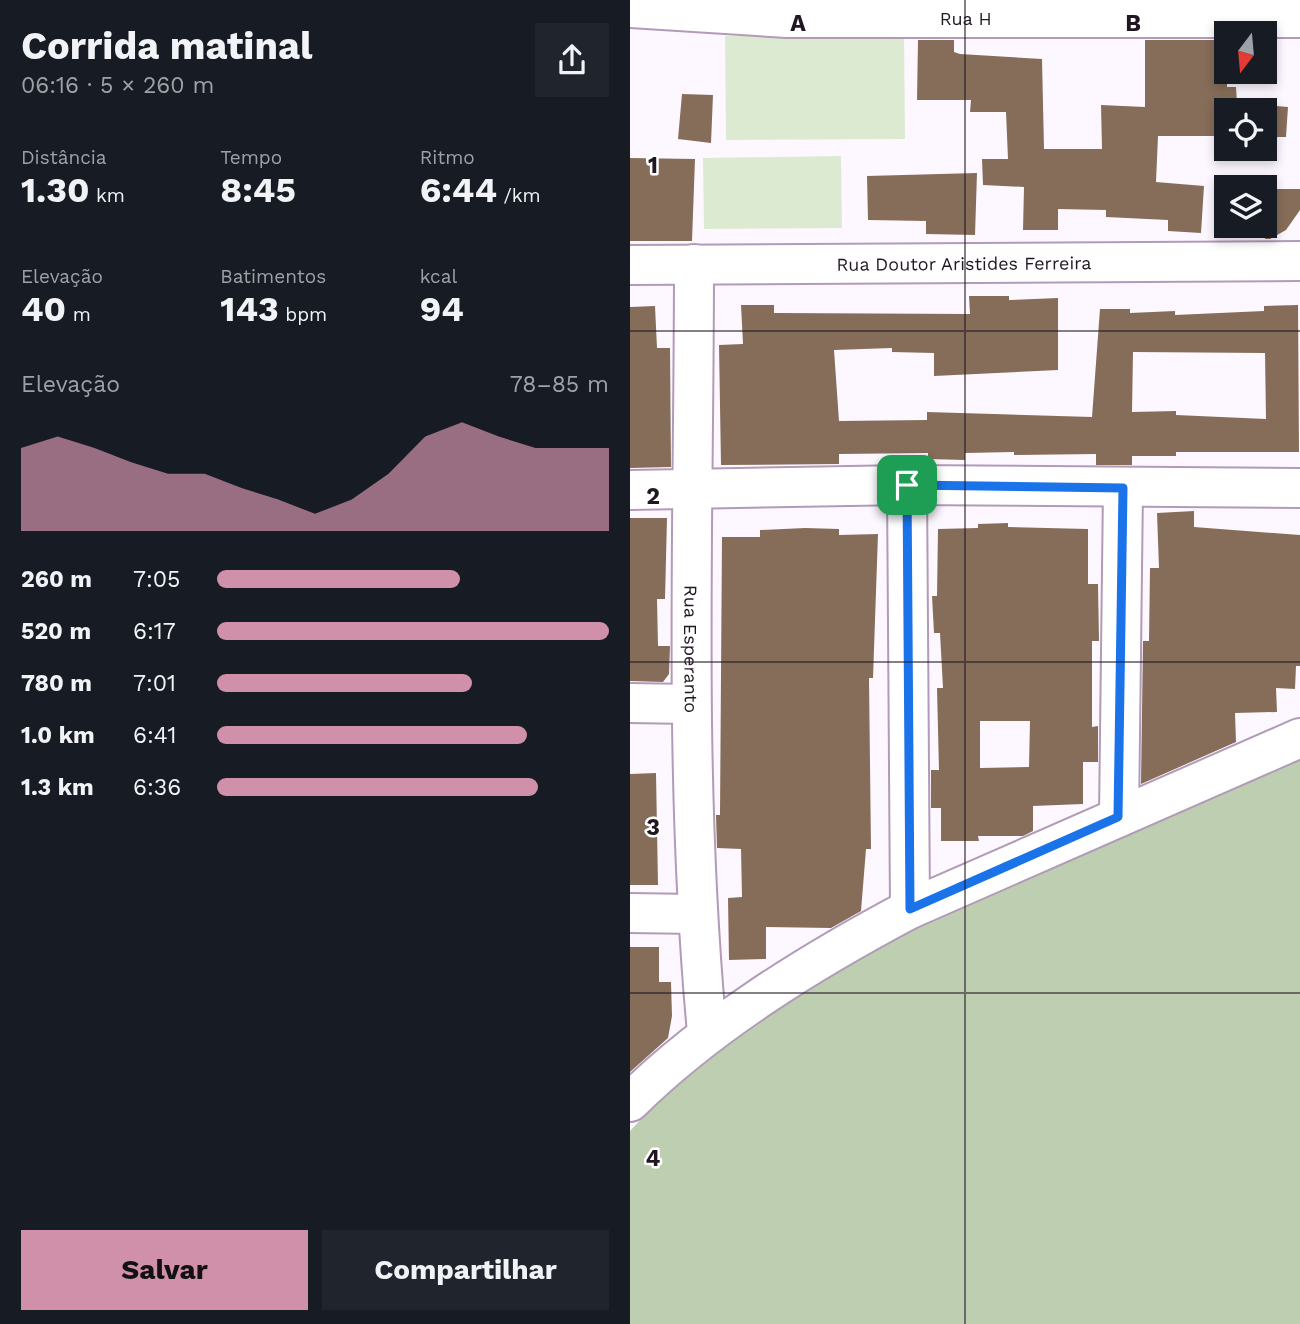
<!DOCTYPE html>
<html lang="pt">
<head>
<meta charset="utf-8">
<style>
	body { margin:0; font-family:"Work Sans",sans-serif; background:#20242c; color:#f1f3f6; height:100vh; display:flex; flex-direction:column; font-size:26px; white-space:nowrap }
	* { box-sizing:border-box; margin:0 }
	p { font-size:23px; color:#9ea1a6 }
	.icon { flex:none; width:38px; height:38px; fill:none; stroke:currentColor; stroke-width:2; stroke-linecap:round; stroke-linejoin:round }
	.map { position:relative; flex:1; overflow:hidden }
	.panel { display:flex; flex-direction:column; background:#171b24; width:630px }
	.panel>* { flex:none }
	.needle { width:46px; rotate:196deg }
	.fabs { position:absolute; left:584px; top:21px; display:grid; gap:14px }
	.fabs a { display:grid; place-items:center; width:63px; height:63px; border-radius:0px; background:#171b24; box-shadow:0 4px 10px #0003; font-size:35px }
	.pin { position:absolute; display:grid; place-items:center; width:60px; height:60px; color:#fff; margin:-30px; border-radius:14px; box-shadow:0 4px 10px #0006 }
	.round { display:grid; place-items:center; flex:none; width:74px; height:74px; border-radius:0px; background:#20242c }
	.overview { display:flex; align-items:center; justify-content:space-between; height:119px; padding:0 21px }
	h1 { font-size:38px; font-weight:700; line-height:52px }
	.figures { display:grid; grid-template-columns:repeat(3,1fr); gap:10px; height:119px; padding:7px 21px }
	.figures div { display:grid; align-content:center }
	.figures b { font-size:35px; font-weight:700 }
	.figures small { font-size:19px; font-weight:400 }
	.figures p { font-size:19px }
	.chart { height:196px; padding:14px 21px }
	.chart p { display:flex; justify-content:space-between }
	.chart svg { width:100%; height:126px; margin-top:7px; fill:#d190aa; opacity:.7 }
	.cta { display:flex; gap:14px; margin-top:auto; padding:14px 21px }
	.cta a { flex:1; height:80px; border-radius:0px; background:#d190aa; color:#111; font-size:28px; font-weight:700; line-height:80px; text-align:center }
	.cta a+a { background:#20242c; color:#f1f3f6 }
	ul { padding:0 21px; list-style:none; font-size:23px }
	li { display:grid; grid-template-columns:112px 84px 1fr; align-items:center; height:52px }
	li i { height:18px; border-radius:9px; background:#d190aa }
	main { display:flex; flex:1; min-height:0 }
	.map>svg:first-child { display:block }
	.green { fill:#dcead1 }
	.forest { fill:#beceb1 }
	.building { fill:#866d59; fill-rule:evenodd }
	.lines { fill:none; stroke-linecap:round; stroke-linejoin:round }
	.minor-casing { stroke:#b29bb8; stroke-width:42 }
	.minor { stroke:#fff; stroke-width:38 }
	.route-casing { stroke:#fff; stroke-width:14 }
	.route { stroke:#1a73e8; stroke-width:9 }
	.grid { fill:none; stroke:#201722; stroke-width:2; stroke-opacity:0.55 }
	.labels { text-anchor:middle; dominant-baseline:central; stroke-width:5; stroke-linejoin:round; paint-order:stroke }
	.street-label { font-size:18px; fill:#201722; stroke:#fff }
	.grid-label { font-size:23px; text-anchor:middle; font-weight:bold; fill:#201722; stroke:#fff; stroke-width:5; stroke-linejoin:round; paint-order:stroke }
</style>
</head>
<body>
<main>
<section class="panel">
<div class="overview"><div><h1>Corrida matinal</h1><p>06:16 · 5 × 260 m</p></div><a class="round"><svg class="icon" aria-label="share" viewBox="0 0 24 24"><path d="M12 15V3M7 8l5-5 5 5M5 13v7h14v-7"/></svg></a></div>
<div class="figures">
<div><p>Distância</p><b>1.30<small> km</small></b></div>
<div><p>Tempo</p><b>8:45</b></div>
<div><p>Ritmo</p><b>6:44<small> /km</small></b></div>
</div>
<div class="figures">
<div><p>Elevação</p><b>40<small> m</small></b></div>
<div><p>Batimentos</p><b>143<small> bpm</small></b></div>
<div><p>kcal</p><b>94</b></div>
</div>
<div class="chart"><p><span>Elevação</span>78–85 m</p>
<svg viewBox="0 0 160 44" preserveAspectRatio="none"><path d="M0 44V15L10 11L20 15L30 20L40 24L50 24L60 29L70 33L80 38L90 33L100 24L110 11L120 6L130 11L140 15L150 15L160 15V44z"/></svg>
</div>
<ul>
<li><b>260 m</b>7:05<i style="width:62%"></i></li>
<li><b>520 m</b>6:17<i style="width:100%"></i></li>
<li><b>780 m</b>7:01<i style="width:65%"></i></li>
<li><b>1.0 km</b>6:41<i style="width:79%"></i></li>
<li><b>1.3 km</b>6:36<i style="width:82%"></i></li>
</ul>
<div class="cta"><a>Salvar</a><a>Compartilhar</a></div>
</section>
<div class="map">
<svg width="670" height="1324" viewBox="0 0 670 1324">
	<rect width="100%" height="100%" fill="#fdf8ff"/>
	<path class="green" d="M274,35l1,104 -179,1 -1,-104z
		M211,156l1,72 -138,1 -1,-71z"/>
	<path class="forest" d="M670,750v574h-670v-193c115,-125 272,-199 423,-269 83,-37 165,-75 247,-112z"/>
	<path class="building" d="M288,40h36v12l6,2 82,5 2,90h58l-1,-44 44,2v-67h82v47h9l1,16 51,4 -2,30h-21v-27h-38v26h-69l-2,46 48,4 -3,47 -33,-2v-11l-62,-3v-7l-48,-1v21h-35l1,-43 -41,-2 -1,-26h26l-2,-47h-36l1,-12h-54z
		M52,94l31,1 -2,48 -33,-4z
		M0,158l65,1 -3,82h-62z
		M347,173l-2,62 -49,-1v-13l-58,-1 -1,-44z
		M635,189h35v21l-14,20 -16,9h-5z
		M339,296h40v4l49,-2v72l-124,6v-23l-42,-1v-4l-58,2 5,71 88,-1v-8l165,5 8,-108h30v4l45,-2v4l89,-4v-5l34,-1 1,147h-123v4h-44v9h-36v-11l-82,1v-3l-49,1v7l-37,-1v-6l-89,1v10l-118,1 -2,-120 24,-1 -2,-39h33v8l196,1zM503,352l132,1 1,66 -90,-4v-4l-44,1z
		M25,306l2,42h13l1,119 -41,1v-161z
		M564,511v16l106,8v131h-4l-1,23 -19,-1 1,24 -42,1 1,29 -95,42 2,-143h6l1,-73h9l-2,-55z
		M0,518h37l-2,81h-8l1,47h12l-1,28 -6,8 -33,-1z
		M378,523v4l80,2v55h10l1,57h-7v86l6,-1v36h-15v42l-50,2v25l-10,5h-45l1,5h-38v-33h-10v-38h8l-2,-82h6l-3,-55h-6l-2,-37h5l1,-67 40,-1v-4zM350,721h50l-1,46 -49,1z
		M175,528l34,1v6l39,-1 -5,144h-4l2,171h-5l-5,62 -30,17 -65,-1v32l-37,1 -1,-62 14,-1 -1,-48 -24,-1 -1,-33h4l2,-278h38v-7z
		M26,773l2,112h-28v-111z
		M0,947h29v35h12l1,34 -4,22 -38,34z"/>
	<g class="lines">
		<defs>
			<g id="minor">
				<path id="s1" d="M0,8l157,10h513"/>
				<path id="s2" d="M64,264c0,256 -11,513 13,768"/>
				<path id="s3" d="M0,265l670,-4"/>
				<path d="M277,485l3,424"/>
				<path d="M0,490l277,-5 393,3"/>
				<path d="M0,703l60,1"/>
				<path d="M489,817l4,-329"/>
				<path d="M0,913l66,1"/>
				<path d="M0,1102c79,-78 182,-141 280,-193l390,-171"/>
			</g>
		</defs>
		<use href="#minor" class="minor-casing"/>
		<use href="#minor" class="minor"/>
	</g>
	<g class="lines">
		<defs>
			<path id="route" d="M277,485l216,3 -5,329 -208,92z"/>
		</defs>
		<use href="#route" class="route-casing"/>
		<use href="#route" class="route"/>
	</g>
	<path class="grid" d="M335,0v1324M0,331h670M0,662h670M0,993h670"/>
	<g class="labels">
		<g class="street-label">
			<text stroke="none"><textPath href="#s1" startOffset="336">Rua H</textPath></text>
			<text stroke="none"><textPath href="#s3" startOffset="334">Rua Doutor Aristides Ferreira</textPath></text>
			<text stroke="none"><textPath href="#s2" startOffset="385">Rua Esperanto</textPath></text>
		</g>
	</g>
	<g class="grid-label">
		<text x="168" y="31">A</text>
		<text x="503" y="31">B</text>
		<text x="23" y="173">1</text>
		<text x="23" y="504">2</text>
		<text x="23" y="835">3</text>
		<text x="23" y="1166">4</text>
	</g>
</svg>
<div class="fabs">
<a><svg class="needle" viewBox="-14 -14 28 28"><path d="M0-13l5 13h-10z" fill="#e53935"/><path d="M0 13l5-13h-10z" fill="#9ea1a6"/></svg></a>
<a><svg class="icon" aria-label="locate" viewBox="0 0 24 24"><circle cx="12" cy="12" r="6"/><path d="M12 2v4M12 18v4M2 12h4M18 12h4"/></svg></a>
<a><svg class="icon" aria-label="layers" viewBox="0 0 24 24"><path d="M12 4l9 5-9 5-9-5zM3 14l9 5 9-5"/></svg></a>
</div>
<div class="pin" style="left:277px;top:485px;background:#1e9e55"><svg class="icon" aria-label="arrive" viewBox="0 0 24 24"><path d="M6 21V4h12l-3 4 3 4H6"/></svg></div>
</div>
</main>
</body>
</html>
